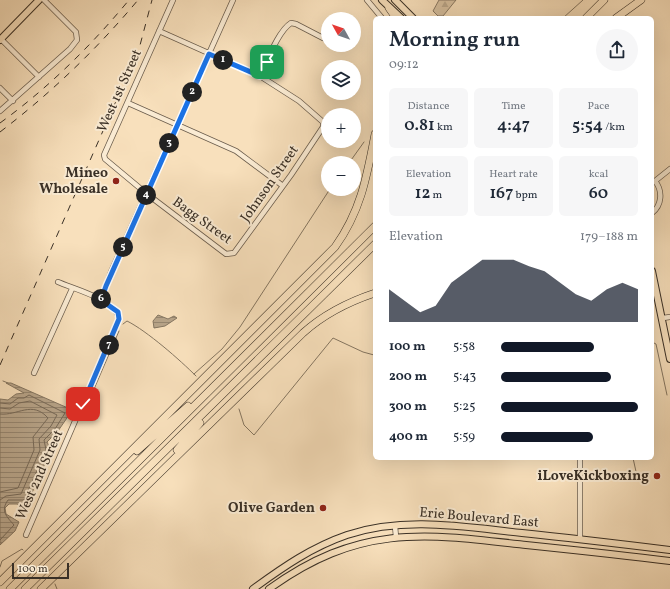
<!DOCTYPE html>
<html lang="en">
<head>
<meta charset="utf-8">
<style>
	body { margin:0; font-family:Vollkorn,serif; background:#f6f6f7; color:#1f2937; height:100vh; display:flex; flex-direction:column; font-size:15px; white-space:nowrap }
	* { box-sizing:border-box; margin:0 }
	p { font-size:13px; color:#747a83 }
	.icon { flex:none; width:22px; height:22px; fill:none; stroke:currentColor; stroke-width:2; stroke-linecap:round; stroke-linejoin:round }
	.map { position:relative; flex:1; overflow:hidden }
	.drawer { position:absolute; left:373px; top:16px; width:281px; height:444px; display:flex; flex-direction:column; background:#fff; border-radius:6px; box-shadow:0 4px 16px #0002 }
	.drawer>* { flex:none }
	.needle { width:26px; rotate:310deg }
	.buttons { position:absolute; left:321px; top:12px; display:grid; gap:8px }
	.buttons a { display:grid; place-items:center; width:40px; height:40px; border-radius:50%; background:#fff; box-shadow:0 4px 16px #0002; font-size:20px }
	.scale { position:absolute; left:12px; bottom:10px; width:57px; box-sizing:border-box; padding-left:4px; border:2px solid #3a3026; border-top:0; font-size:11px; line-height:14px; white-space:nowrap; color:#3a3026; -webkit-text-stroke:3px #faebd3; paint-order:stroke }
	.pin { position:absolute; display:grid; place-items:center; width:34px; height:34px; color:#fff; margin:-17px; border-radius:8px; box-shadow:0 2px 6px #0006 }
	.km { position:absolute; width:20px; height:20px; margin:-10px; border-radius:50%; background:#222; color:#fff; font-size:11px; line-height:20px; text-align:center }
	.round { display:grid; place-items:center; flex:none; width:42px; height:42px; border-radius:21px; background:#f6f6f7 }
	.head { display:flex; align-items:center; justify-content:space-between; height:68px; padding:0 16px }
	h1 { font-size:22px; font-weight:600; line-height:30px }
	.metrics { display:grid; grid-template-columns:repeat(3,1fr); gap:6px; height:68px; padding:4px 16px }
	.metrics div { display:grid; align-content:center; border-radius:6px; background:#f6f6f7; text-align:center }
	.metrics b { font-size:17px; font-weight:600 }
	.metrics small { font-size:11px; font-weight:400 }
	.metrics p { font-size:11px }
	.chart { height:112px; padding:8px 16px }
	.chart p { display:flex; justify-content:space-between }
	.chart svg { width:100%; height:72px; margin-top:4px; fill:#111827; opacity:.7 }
	ul { padding:0 16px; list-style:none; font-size:13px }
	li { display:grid; grid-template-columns:64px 48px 1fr; align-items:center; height:30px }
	li i { height:10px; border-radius:5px; background:#111827 }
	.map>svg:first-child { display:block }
	.forest { fill:url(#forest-firs); stroke:#897964 }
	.water { fill:url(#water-rules); stroke:#857661 }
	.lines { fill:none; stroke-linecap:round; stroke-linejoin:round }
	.shore { stroke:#786a58; stroke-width:1 }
	.stream { stroke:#857661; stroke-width:1 }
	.minor-casing { stroke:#6a5c4c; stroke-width:6 }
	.major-casing { stroke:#3a3026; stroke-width:8 }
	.highway-casing { stroke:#3a3026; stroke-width:8 }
	.minor { stroke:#faebd3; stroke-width:4.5 }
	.major { stroke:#f8e0bc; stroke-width:6 }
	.highway { stroke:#f8e0bc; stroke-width:7 }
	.rail { stroke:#3a3026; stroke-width:1; stroke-dasharray:7 7; stroke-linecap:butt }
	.route-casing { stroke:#fff; stroke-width:8 }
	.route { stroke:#1a73e8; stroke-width:5 }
	.poi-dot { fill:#8f2418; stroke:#faebd3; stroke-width:1.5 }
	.labels { text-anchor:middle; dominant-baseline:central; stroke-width:4; stroke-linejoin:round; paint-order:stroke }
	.street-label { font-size:14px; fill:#3a3026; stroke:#faebd3 }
	.poi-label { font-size:14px; font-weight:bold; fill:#3a3026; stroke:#faebd3; text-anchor:end }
</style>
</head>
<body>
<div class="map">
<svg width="670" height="589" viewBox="0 0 670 589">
	<defs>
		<pattern id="forest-firs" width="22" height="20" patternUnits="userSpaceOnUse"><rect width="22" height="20" fill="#d8c2a2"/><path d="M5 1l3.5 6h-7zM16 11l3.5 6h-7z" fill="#baa78b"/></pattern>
		<pattern id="water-rules" width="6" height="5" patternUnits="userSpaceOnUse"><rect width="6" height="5" fill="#b7a489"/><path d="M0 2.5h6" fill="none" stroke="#968670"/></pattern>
	</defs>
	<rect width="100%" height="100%" fill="#f8e0bc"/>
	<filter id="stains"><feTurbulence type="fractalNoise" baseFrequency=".005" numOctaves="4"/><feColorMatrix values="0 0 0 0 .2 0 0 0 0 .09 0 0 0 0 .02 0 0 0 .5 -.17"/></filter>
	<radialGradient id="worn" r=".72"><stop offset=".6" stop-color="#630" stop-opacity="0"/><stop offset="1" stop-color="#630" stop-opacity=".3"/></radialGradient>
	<path class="forest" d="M439,0h17l-13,16h-5l-5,-5z"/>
	<path class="water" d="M158,315l10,4 6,-3 3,2 -12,8 -11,2 -1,-7z
		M6,383h5l66,29 -2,3h-6l-11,16 -11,11 4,8 -24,54 -2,3 -8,-3h-8l-4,4 1,6 13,8 -4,9 -15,14v-146l8,1 8,-6 8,-1z"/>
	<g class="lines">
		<path class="shore" d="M0,403l10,1 8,-6h6l5,-3 36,18 -10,16 -11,11 2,10 -22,50h-16c-8,11 -1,17 6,25l-14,15
			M0,408l10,1 9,-6 11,-2 27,14 -6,11 -12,13 1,11 -19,44 -15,2 -6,4
			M0,414c18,2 32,-14 48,4l-15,19 1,13 -16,38 -18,4"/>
		<path class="stream" d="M563,18l20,-18
			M349,163l15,-21
			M123,324l4,-3c20,10 53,39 69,55
			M652,342l4,2 11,51
			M194,374l28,-25 18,-22 90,-138
			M3,381l5,2
			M239,409l5,16 10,10 79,-97 30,14 11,3
			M79,416l3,1 37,-86
			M633,458l4,18
			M0,567l2,-6 20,-12 1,1
			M55,584l2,5"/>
		<defs>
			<path id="minor" d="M367,0l15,18
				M159,31l101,45 39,25 24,21v5l-32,48 -57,78 -8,1 -4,-3 -75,-57 -42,-35 -1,-4 69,-155
				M1,39l38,38
				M260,76c7,-14 18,-45 31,-53l5,1 27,14
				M0,88l13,13
				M128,103l108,48 47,35
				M0,111l70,-62 7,-9 -1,-8 -32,-32
				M652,213c10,-8 11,-22 3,-32l15,-12
				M101,300l10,-28 122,-272
				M663,318l7,-1
				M34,373l38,-84
				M395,526l1,11
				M26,535l93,-216c-2,-19 -45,-30 -61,-37
				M580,539v-81"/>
			<path id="major" d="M382,0l19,18
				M395,0l18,18
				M0,40l39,-40
				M652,271l18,88
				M253,589c30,-22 59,-42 94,-54 58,-19 117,-8 175,-2 49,5 99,11 148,17
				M269,589c90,-65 154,-56 257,-44 48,5 96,10 144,16"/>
			<path id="highway" d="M389,8l7,10
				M586,18l18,-18
				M616,18l25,-18
				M177,450l23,-27
				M137,451l51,-45
				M0,582l335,-335c26,-36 32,-71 40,-113
				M10,589l365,-363
				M25,589l350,-345
				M41,589l262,-256c21,-19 45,-31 72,-40"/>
		</defs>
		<use href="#minor" class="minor-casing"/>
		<use href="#major" class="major-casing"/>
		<use href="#highway" class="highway-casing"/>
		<use href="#minor" class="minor"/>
		<use href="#major" class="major"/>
		<use href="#highway" class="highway"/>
		<path class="rail" d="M0,123c47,-34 91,-77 129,-123
			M0,132c51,-39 97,-83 138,-132
			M0,365l139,-316 13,-49"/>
	</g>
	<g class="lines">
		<defs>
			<path id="route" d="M83,404l36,-85 -1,-7 -17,-12 5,-14 103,-232 51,22 7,-14"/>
		</defs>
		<use href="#route" class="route-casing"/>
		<use href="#route" class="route"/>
	</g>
	<g class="poi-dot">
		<circle cx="116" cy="181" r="4"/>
		<circle cx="657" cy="476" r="4"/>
		<circle cx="323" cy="508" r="4"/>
	</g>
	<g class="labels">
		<g class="street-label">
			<text transform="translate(120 91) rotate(-66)">West 1st Street</text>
			<text transform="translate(270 184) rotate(-55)">Johnson Street</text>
			<text transform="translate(202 221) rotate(36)">Bagg Street</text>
			<text transform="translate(40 475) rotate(-66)">West 2nd Street</text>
			<text transform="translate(479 518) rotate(5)">Erie Boulevard East</text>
		</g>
		<g class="poi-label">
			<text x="108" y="173">Mineo<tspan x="108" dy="16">Wholesale</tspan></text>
			<text x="649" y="476">iLoveKickboxing</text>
			<text x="315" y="508">Olive Garden</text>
		</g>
	</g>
	<rect width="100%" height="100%" filter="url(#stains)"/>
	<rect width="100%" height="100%" fill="url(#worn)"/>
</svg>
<div class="buttons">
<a><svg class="needle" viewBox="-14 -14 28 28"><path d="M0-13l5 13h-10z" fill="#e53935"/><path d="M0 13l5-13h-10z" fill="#747a83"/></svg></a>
<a><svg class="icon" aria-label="layers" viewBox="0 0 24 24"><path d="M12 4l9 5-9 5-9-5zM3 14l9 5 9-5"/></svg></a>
<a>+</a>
<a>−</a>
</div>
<div class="scale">100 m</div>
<div class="pin" style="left:267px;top:62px;background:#1e9e55"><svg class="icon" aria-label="arrive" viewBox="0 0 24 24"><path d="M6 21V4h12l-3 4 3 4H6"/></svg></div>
<div class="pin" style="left:83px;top:404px;background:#d93025"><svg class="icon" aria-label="check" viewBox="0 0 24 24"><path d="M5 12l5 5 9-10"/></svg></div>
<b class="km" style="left:223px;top:60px">1</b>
<b class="km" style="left:192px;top:92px">2</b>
<b class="km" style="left:169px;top:143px">3</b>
<b class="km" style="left:146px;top:195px">4</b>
<b class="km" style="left:123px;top:247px">5</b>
<b class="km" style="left:101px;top:299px">6</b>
<b class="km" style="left:109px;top:345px">7</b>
<section class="drawer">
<div class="head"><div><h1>Morning run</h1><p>09:12</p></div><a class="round"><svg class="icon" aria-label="share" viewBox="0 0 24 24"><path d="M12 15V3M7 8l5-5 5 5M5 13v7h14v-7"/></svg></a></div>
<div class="metrics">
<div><p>Distance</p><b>0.81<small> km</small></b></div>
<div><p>Time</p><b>4:47</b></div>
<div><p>Pace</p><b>5:54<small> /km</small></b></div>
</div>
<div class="metrics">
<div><p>Elevation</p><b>12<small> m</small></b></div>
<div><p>Heart rate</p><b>167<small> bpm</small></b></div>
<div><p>kcal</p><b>60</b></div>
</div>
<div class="chart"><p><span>Elevation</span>179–188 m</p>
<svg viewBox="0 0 160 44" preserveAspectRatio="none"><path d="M0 44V24L10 31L20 38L30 34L40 20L50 13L60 6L70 6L80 6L90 10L100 13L110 20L120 27L130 31L140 24L150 20L160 24V44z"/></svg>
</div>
<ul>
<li><b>100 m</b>5:58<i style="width:68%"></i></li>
<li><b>200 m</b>5:43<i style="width:80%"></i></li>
<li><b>300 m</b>5:25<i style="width:100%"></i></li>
<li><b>400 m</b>5:59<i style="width:67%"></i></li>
</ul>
</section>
</div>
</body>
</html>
